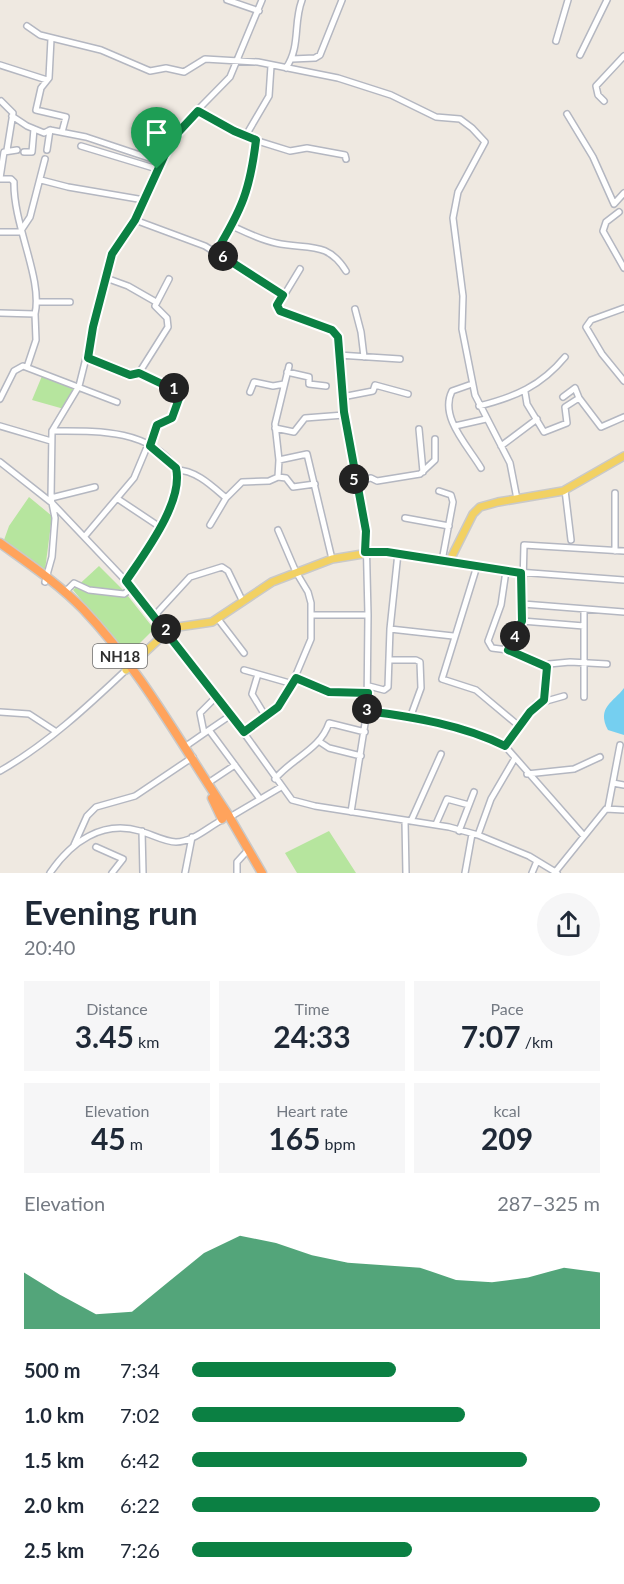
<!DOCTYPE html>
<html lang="en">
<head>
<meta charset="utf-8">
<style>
	body { margin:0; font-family:Lato,sans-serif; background:#f6f6f7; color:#1f2937; height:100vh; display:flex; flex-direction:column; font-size:22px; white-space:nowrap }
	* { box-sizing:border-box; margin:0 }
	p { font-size:20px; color:#747a83 }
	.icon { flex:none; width:33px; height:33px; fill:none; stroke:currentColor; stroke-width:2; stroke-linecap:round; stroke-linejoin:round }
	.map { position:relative; height:873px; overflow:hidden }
	.drawer { display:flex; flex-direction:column; background:#fff; flex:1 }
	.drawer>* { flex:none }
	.pin { position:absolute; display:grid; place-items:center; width:51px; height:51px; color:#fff; margin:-62px -26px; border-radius:50% 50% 50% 0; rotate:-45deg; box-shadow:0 0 6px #0007 }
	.pin .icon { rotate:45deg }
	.km { position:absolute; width:30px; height:30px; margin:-15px; border-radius:50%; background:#222; color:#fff; font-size:16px; line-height:30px; text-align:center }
	.round { display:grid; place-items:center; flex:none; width:63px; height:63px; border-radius:32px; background:#f6f6f7 }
	.overview { display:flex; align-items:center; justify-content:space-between; height:102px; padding:0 24px }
	h1 { font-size:33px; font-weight:700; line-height:45px }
	.metrics { display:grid; grid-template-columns:repeat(3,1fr); gap:9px; height:102px; padding:6px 24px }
	.metrics div { display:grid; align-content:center; border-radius:0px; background:#f6f6f7; text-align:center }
	.metrics b { font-size:30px; font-weight:700 }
	.metrics small { font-size:16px; font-weight:400 }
	.metrics p { font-size:16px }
	.chart { height:168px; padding:12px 24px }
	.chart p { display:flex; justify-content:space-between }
	.chart svg { width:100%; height:108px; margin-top:6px; fill:#0b8043; opacity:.7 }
	ul { padding:0 24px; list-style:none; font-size:20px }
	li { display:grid; grid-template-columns:96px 72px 1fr; align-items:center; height:45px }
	li i { height:15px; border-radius:8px; background:#0b8043 }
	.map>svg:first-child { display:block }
	.green { fill:#b6e59e }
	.water { fill:#75cff0 }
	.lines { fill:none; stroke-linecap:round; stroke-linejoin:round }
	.minor-casing { stroke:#b4b7c1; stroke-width:8 }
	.major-casing { stroke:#c9c9c9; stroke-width:10 }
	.highway-casing { stroke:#c9c9c9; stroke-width:11 }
	.minor { stroke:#fff; stroke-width:5 }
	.major { stroke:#f2d163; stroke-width:7 }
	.highway { stroke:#ffa35c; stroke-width:8 }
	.route-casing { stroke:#fff; stroke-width:12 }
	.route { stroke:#0b8043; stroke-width:8 }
	.labels { text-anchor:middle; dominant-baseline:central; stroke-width:4.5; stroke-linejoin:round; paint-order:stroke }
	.shield { fill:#fff; stroke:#6d6d6d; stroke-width:1.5 }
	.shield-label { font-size:15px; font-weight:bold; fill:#2e2e2e }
</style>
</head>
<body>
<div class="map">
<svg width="624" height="873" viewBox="0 0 624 873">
	<rect width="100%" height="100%" fill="#efe9e1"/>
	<path class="green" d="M42,376l33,10 -11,23 -32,-9z
		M29,497l23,19 -7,54 -41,-30 5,-14z
		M99,566l25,25 30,38 -26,26 -55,-65z
		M329,831l27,42h-59l-12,-20z"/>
	<path class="water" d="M624,688v47l-16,-5c-12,-23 6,-28 16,-42z"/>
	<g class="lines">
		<defs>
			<path id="minor" d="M227,0l32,11
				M27,26l13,9 61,15 49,21 16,-3 18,4 21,-13 53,3 80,16 53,17 45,22 24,2 12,9 13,14 -27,50 -5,26 10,78 -1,33 13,66 35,68 7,36
				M51,39l-2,39 -8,10 -5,22 30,7 -4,15
				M556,41l12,-41
				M580,55l27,-55
				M292,59l23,-1 5,-3 22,-55
				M0,65l47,15
				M286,68c15,-22 7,-45 16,-68
				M1,101l12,12 -6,37
				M604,101l-6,-6 -2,-9 28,-30
				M198,111l47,26 45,14 17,-3 38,7 1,4
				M567,114l26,43 21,47 10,-11
				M12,116l15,10 17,7 6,-3
				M245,137l24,-41 2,-30
				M81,146l76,23
				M47,150l3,-20 36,7 75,25
				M24,152h8l2,-23
				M0,178l4,-26 13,-2
				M0,179h11l3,3c-1,43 29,97 21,132
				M41,180l27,7 76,13
				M619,212l-13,10 -3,9 21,37
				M135,220l70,26 78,49
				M232,226c15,7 29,14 44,17 31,7 51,-3 70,28
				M0,232h20l10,-15 15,-58
				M216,252c27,-43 34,-62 40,-112
				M300,269l-23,38c14,18 50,11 61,30l6,78 22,116 2,84 -1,96 -16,101
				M106,278l22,8 28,16
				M37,302h33
				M624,308l-33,12 -5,7 16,27 22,27
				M355,309l6,23 3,25
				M0,313l35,1 1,26 -9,27
				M338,355l62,4
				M88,358l42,17 9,-2 29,-46 -1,-9 -12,-12 14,-27
				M289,366l-14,58 4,36 28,-6 25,105
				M287,372l22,5v7l17,2
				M472,384l-20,7c-13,26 16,55 29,77
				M250,392l4,-10 19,4 11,-2
				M525,392l2,12 17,28 23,-9 -2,-16 14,-9
				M342,397l31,-6 2,-6 33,9
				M563,397l12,-9 4,10 22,29 23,-10
				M0,399l14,-28 9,-5 94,36
				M479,406c36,-9 62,-20 86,-49
				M0,426l51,15
				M455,426l31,-7
				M275,428l19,4 11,-14 39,-3
				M419,429l4,43
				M52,431c42,0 96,-3 124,37 7,34 -32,85 -50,113
				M501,446l36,-27
				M0,462l52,41 74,78 85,106 81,113 23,6 134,21 29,8 51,21 28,17
				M176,470c20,0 36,16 50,28
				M278,477l8,1 7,9 22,-3
				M355,481l16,-3 6,3 43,-7 15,-14v-21
				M565,490l6,50
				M439,491l12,4 2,7 -11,59
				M615,493v58
				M51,498l44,-11
				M118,499l42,28
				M405,518l44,8
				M210,525l16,-27 16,-16 27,-1 9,-4 1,-17
				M85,536l49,-58 21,-50 17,-10 9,-21 -2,-7 -40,-17
				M449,562l57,9 118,9
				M477,566l-35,113 34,11 43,36
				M506,571l-5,34 -13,36 4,7 16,2
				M45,582l7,-25 3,-39 -4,-20 1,-67 27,-45 33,-132 23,-34 19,-46 23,-43 53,-54 32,-77
				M65,592l9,-9 15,7 35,4 8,-6
				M523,604l101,8
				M155,615l35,-38 32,-10 6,4 15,31
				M311,615h57
				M218,619l26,34
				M522,621l62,5v71
				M584,626v-17
				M390,629l63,7
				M390,660h26l4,2 1,26 -11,30
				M547,667l-39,-17 14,-29 2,-76 100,6
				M244,670l49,14
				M258,674l-6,20 14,23
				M295,678l34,14 39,1
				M369,686l15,4 4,-3 2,-58 8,-76
				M544,701l2,-29 3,-8 21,-2 37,2
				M367,711l79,15 39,11 20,9 79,90
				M0,712l29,2 26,17
				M209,730l22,-15
				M244,732l28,-20 15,-16 24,-57v-36l-3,-11 -12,-20 -18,-42
				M204,733l-4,-20 17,-17
				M320,742l9,6 32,8
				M186,746l23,-16 51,69
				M505,746l31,-42 28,-8
				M0,771c46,-26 88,-65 126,-101
				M527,774l47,-5 26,-12
				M275,779c17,-21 45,-29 54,-56l36,9
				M208,783l27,-18
				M613,783l11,2
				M608,808l12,-63
				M230,817l51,-30
				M405,821l1,52
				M411,821l30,-67
				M436,824l11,-25 22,6
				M142,831l1,42
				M459,831l15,-39
				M478,835l13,-36 24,-41
				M74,845l13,-29 9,-9 39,-11 58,-39
				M96,847l27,12 -11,14
				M556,871l50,-62 18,1
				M50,873c21,-31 52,-53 90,-42 11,3 25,11 36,11 17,0 32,-15 46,-22
				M185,873l7,-36
				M237,873v-11l11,-12
				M465,873l7,-39
				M532,873l5,-12"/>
			<path id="major" d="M126,670l45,-42 41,-6 60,-40 60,-23 49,-8 68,11 24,-48 7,-7 18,-5 65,-11 61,-35"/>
			<path id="highway" d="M0,543c29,21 59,41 83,66 59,62 99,137 146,207
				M212,798l10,21
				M230,818l32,55"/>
		</defs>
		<use href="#minor" class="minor-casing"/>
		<use href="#major" class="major-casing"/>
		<use href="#highway" class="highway-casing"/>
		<use href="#minor" class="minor"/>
		<use href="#major" class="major"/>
		<use href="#highway" class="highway"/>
	</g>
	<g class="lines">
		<defs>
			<path id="route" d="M198,111l36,20 22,9c-6,50 -14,69 -40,112l67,43 -6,10 3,6 52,19 6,7 6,75 22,119 -1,21h22l134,21 1,48 -14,29 39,17 -3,33 -14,12 -25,34c-42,-21 -92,-29 -138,-35l1,-18 -39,-1 -33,-14 -18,29 -34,25 -118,-151c18,-27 58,-79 50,-113l-26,-22 7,-21 15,-7 9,-25 -42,-20 -9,2 -42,-17 5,-31 19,-73 23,-34 37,-81z"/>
		</defs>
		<use href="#route" class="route-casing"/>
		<use href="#route" class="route"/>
	</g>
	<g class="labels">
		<rect class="shield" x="93" y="644" width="54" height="24" rx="4.5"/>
		<g class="shield-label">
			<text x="120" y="656">NH18</text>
		</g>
	</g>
</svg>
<div class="pin" style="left:157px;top:169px;background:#1e9e55"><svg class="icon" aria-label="arrive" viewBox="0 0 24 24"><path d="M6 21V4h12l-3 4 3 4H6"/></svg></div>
<b class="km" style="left:174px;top:388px">1</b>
<b class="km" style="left:166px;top:629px">2</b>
<b class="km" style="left:367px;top:709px">3</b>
<b class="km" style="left:515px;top:636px">4</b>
<b class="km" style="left:354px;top:479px">5</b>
<b class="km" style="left:223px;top:256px">6</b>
</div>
<section class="drawer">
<div class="overview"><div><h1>Evening run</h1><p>20:40</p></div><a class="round"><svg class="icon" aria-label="share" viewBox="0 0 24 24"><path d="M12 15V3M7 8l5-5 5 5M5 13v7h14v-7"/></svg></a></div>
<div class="metrics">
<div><p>Distance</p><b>3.45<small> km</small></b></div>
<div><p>Time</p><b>24:33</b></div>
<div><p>Pace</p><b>7:07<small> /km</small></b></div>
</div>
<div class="metrics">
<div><p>Elevation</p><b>45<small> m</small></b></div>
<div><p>Heart rate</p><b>165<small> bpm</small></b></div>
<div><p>kcal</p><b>209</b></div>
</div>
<div class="chart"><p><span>Elevation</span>287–325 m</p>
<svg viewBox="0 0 160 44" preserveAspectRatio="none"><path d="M0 44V21L10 30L20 38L30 37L40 25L50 13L60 6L70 9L80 14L90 17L100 18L110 19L120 24L130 25L140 23L150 19L160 21V44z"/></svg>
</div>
<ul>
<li><b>500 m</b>7:34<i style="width:50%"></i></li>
<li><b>1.0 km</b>7:02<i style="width:67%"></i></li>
<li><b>1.5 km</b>6:42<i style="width:82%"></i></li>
<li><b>2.0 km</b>6:22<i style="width:100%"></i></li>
<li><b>2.5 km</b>7:26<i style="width:54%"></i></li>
</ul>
</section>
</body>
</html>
